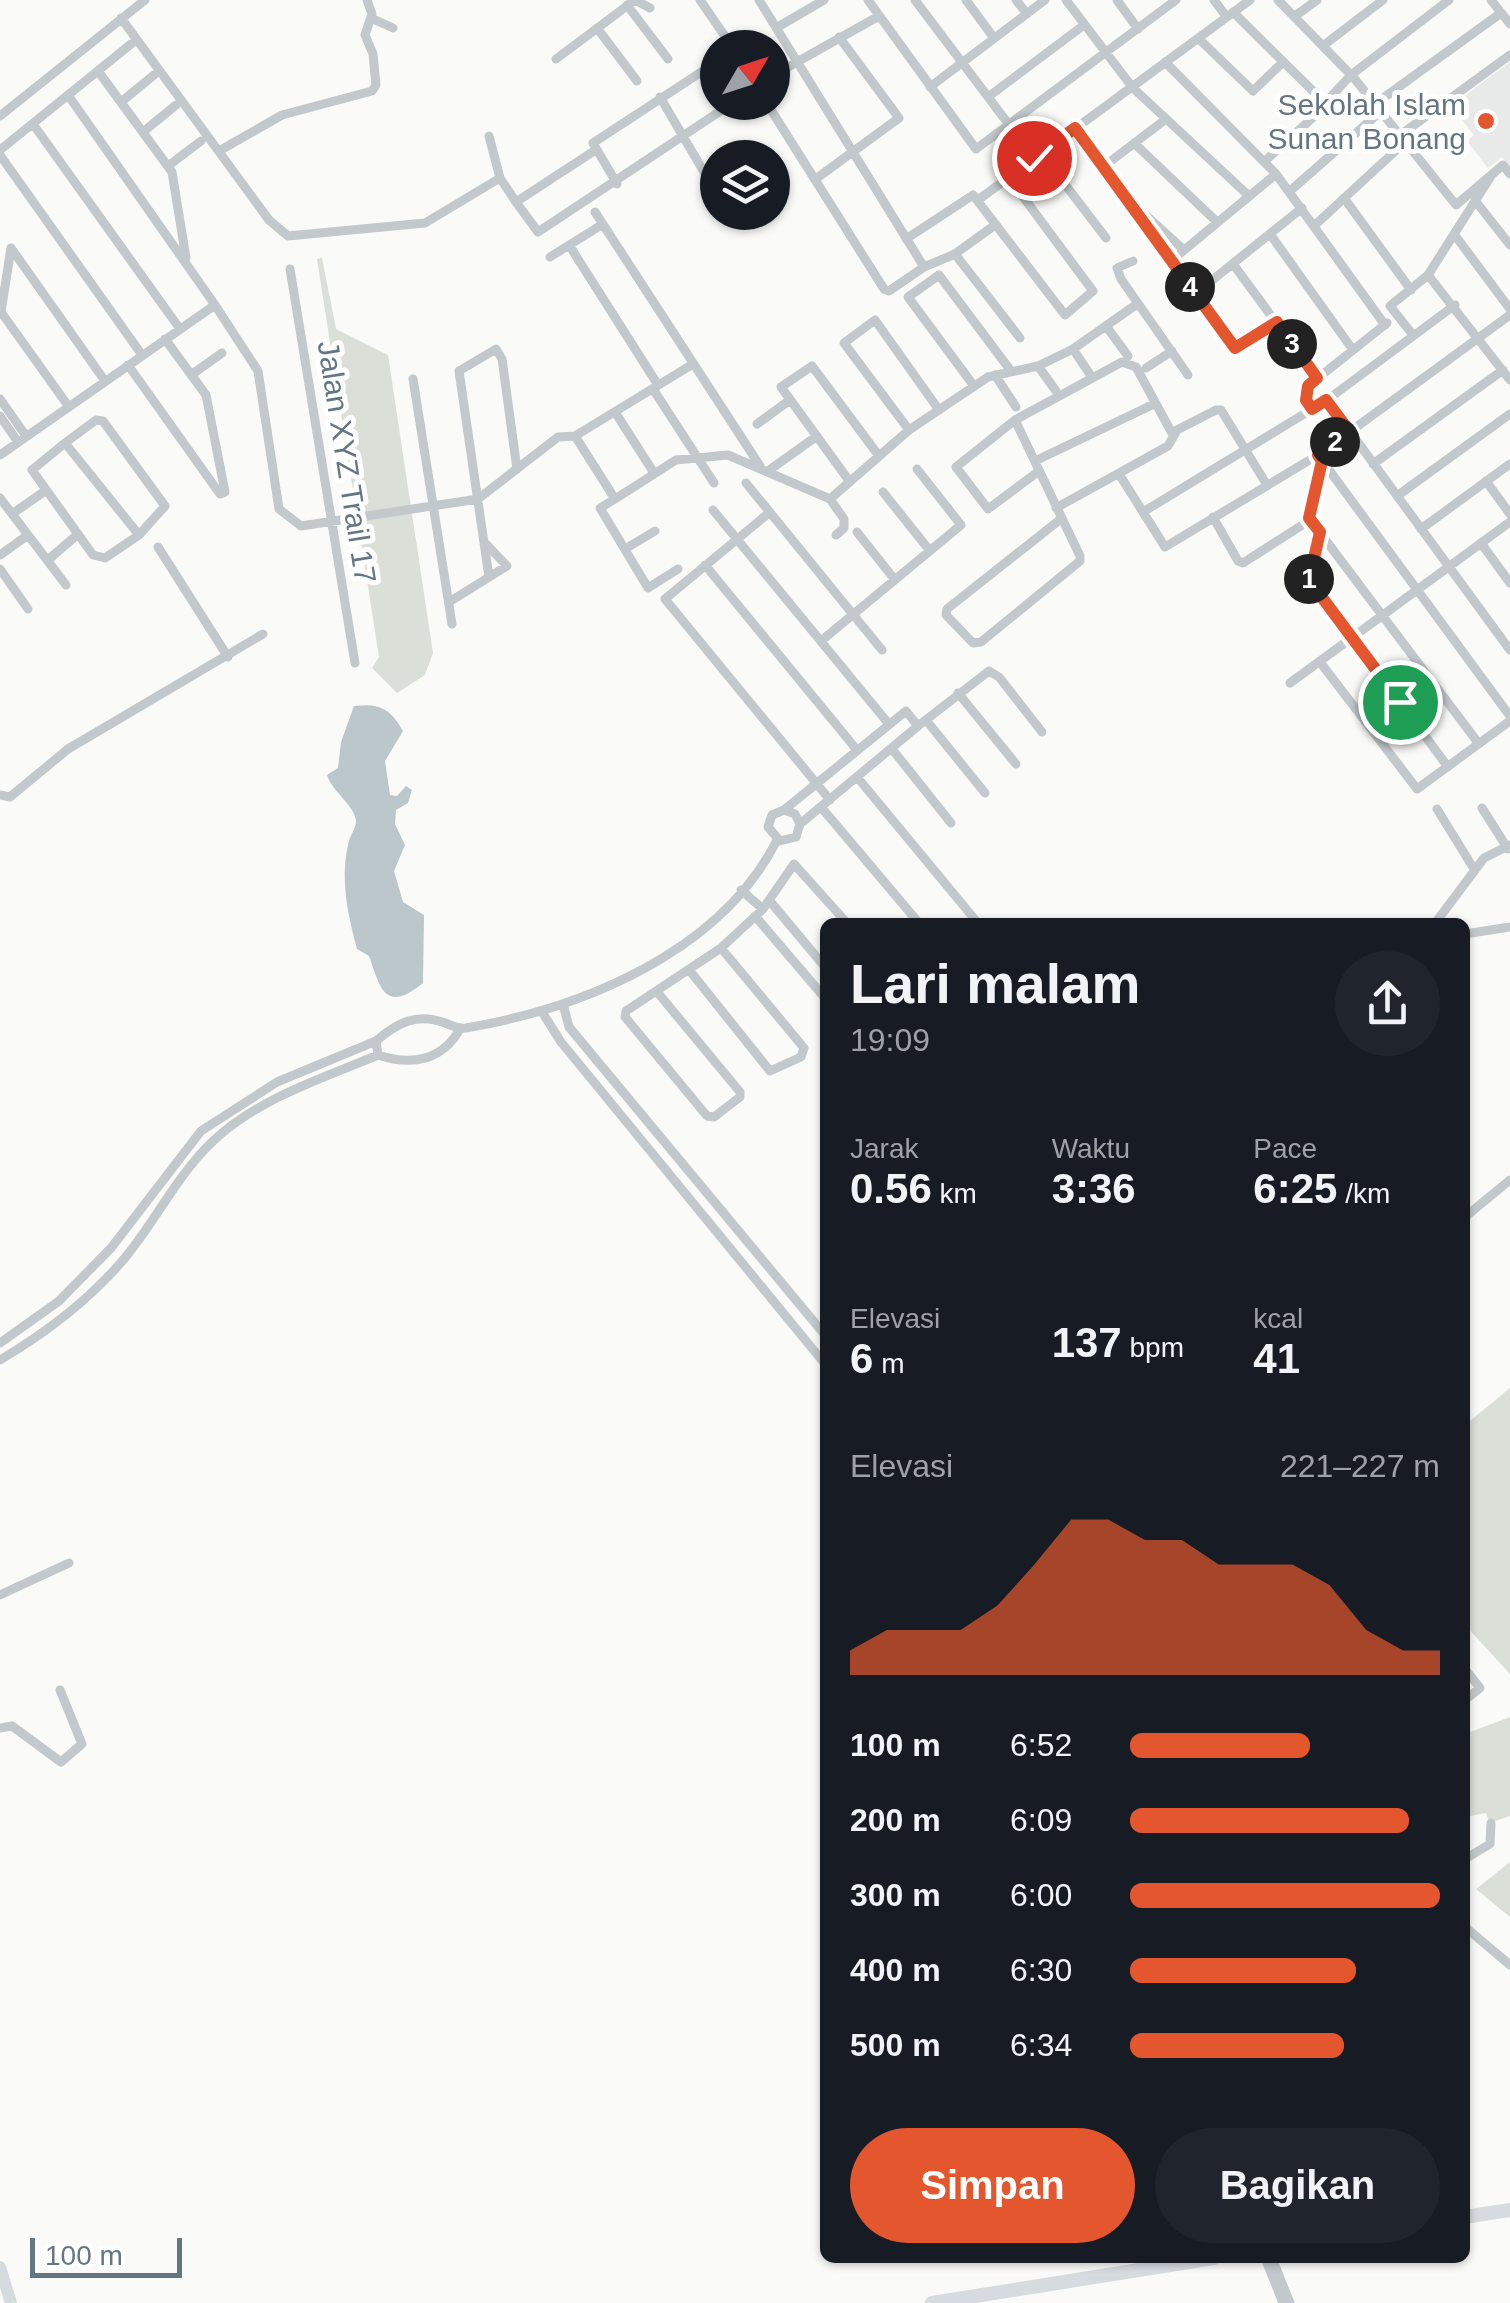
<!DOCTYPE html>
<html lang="id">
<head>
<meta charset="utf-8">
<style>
	body { margin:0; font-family:Arial,sans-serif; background:#20242c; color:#f1f3f6; height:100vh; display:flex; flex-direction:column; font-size:38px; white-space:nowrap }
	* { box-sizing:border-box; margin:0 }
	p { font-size:32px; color:#9ea1a6 }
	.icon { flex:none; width:55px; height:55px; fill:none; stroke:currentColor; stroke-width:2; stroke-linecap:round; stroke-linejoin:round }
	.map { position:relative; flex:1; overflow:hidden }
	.panel { position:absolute; left:820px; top:918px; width:650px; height:1345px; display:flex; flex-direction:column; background:#171b24; border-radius:15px; box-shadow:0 2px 8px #0004 }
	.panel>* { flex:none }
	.needle { width:65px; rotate:51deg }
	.controls { position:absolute; left:700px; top:30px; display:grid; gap:20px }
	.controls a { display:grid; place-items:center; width:90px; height:90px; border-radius:50%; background:#171b24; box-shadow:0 2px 8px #0004; font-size:50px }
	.scale { position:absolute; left:30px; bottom:25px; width:152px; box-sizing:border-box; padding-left:10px; border:5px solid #657683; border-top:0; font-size:28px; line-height:35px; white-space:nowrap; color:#657683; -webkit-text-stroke:8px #fff; paint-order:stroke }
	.pin { position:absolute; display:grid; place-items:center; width:85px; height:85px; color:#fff; margin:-42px; border:5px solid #fff; border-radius:50%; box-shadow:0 2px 10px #0007 }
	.km { position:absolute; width:50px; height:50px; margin:-25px; border-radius:50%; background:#222; color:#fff; font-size:28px; line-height:50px; text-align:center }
	.round { display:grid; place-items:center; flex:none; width:105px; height:105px; border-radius:52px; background:#20242c }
	.headline { display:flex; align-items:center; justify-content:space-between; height:170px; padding:0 30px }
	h1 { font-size:55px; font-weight:600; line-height:75px }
	.stats { display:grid; grid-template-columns:repeat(3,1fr); gap:15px; height:170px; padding:10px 30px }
	.stats div { display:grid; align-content:center }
	.stats b { font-size:42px; font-weight:600 }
	.stats small { font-size:28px; font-weight:400 }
	.stats p { font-size:28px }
	.chart { height:280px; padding:20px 30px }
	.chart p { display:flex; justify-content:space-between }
	.chart svg { width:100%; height:180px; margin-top:10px; fill:#e4572e; opacity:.7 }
	.button { display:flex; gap:20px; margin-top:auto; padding:20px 30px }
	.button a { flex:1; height:115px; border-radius:60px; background:#e4572e; color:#fff; font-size:40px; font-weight:600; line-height:115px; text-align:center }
	.button a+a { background:#20242c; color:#f1f3f6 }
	ul { padding:0 30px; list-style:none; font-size:32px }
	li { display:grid; grid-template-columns:160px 120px 1fr; align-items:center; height:75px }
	li i { height:25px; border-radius:12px; background:#e4572e }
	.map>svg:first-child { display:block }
	.built { fill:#e8e9e9 }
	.green { fill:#dadfd7 }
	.water { fill:#bbc7cb }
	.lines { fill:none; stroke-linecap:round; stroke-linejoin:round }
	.street { stroke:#c3c8cc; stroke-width:9 }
	.secondary { stroke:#d6dbdf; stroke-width:12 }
	.primary { stroke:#d6dbdf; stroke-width:14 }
	.route-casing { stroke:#fff; stroke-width:20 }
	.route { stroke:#e4572e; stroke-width:12 }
	.poi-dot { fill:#e4572e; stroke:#fff; stroke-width:4 }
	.labels { text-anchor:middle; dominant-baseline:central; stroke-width:10; stroke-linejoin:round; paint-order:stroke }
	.poi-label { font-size:30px; fill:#657683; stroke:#fff; text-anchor:end }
	.street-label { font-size:30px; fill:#657683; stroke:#fff }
</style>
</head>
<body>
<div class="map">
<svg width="1510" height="2303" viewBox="0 0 1510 2303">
	<rect width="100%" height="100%" fill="#fafaf8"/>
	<path class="built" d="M1510,62v105l-8,-10 -14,11 -21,-27 7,-6 -23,-29z"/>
	<path class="green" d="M322,258l14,71 52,26 45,298 -8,22 -28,18 -25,-25 7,-11 -62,-398z
		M1510,1388v286l-45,-49v-200z
		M1510,1717v99l-21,7 -3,-10 -21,4v-83z
		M1510,1862v55l-34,-28z"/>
	<path class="water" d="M354,706c25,-3 37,3 49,25l-18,30 5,34 7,1 9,-10 6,4 -4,13 -12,7 -1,14 10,21 -11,26 9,31 21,13 -1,68c-39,32 -43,3 -54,-27l-12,-7c-9,-33 -17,-70 -9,-104 1,-8 7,-15 8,-23 0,-16 -24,-30 -29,-47l11,-7 3,-26z"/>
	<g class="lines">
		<path class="street" d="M700,0l33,48
			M759,0l165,267 31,-13 40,-29
			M868,0l108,149 200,-149
			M915,0l119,158
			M966,0l28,38
			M1016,0l11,14
			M1066,0l67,88 116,108
			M1117,0l21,29
			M1214,0l12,16
			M1278,0l76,78 102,127 47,-40 7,9
			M1491,0l19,24
			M627,5l41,54
			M1233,12l92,91 26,-28 98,-75
			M1295,16l22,-16
			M121,18l148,202 19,16 137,-13 75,-45
			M371,18l22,10
			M597,28l40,53
			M776,28l48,-28
			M1198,38l55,53 30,-29
			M1324,45l59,-45
			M556,59l79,-59 15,8
			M1165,62l111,112 109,151
			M98,71l74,101 14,86
			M772,76l107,-60
			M930,87l115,-87
			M68,95l147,210
			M660,97l58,99
			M988,97l96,-72
			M121,102l33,-27
			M766,102l118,187 5,2 35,-24
			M1375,104l126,-91
			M0,116l145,-116
			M33,124l147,205
			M1075,128l160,220 42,-26
			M143,132l33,-27
			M489,136l11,42 16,24
			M1399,136l111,-81
			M1134,143l83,79
			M0,150l131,-106
			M219,151l63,-36 90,-24 4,-6 -3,-31 -8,-19 7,-21 -5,-14
			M594,151l-78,51 22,30 196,-130
			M1041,153l65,85
			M0,155l142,200
			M1265,161l66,-60
			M168,166l33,-25
			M1103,167l63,-48
			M817,178l82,-60 -60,-81
			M617,184l-24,-41 125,-82
			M1290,191l90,-79
			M1344,198l67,92
			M978,200l272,-200
			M1477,203l33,42
			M1138,208l46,42
			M595,212l165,254
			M1315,225l89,-82
			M1270,234l83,116
			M1454,234l56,75
			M906,239l67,-44 92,120 28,-24 -84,-113
			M569,245l89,140
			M11,248l-10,64 68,95
			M11,248l94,133
			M955,254l65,84
			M550,257l53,-33
			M1133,261l-16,7 4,11 67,96
			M1171,261l105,-87
			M1233,264l84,114
			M290,269l65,394
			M1428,275l63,-99
			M1195,294l107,-86
			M1510,315l-192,140 192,261
			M1106,326l22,30
			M1413,335l-23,-29 38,-31 82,105
			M165,339l41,56 19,97
			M1073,349l18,27
			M128,365l92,129 5,-2
			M1038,366l18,25
			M1146,368l26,-17
			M191,375l31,-22
			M995,375l21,32
			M413,379l39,245
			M974,386l-66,-89 31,-22 72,96
			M653,389l61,94
			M0,399l26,37
			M1327,400l183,250
			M1313,409l-7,-10 2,-13 79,-63
			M615,412l39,61
			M0,416l18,26
			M1015,420l65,136v5l-99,81 -8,1 -27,-28 1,-6 115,-91
			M757,424l33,-24
			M909,430l-65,-87 31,-23 64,90
			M575,436l118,-72
			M65,443l74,92 -34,23 -12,-3 -61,-85z
			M65,443l31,-23 7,1 62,85 -26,29
			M0,455l215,-150 43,66 21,138 22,17 177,-27 80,-62 17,-1 40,63 61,-39 52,-5 102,44 79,-69 79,-53 50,-11 35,-17 64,-45
			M1035,461l119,-57
			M1373,464l130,-94
			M768,471l49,-35
			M1039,471l-51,38 -32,-42 59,-47 107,-58 14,5 37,68
			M1119,474l46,73 153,-92
			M1486,481l24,33
			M850,482l-69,-95 31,-21 67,90
			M746,483l136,167
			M883,492l47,59
			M1397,496l113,-82
			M0,498l66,87
			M615,499l-15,9 48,80 30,-19
			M830,499l14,20v9l-8,7
			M1056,508l112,-62 9,-16 39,-20h5l46,75
			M713,510l175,213
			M770,512l-105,87 165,201
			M1143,512l184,-112 128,-95
			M12,514l33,-23
			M1213,517l25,44 5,2 64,-41 15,-61
			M1309,518l170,226
			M1421,529l89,-65
			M857,532l38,48
			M1320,532l-11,47 139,188
			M1481,543l29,40
			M158,547l70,110
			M625,549l30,-18
			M0,555l28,-20
			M48,560l30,-26
			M705,565l152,185
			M0,569l28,40
			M489,577l-30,-206 37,-22 6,10 15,110
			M449,602l58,-36 -21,-22
			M821,641l140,-116 -44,-56
			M1320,662l97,127 93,-68
			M1290,683l220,-161
			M958,693l58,71
			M926,720l59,73
			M918,726l71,-55 10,6 43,55
			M892,749l59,74
			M857,777l120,145
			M0,795l10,2 58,-48 195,-115
			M821,807l97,115
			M1482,808l26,41
			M1437,809l37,60
			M784,810l122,-99 12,15 -118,98 -4,13 -16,4 -12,-14 4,-12 12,-5 11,4 5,10
			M741,890l22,19
			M769,900l56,67
			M755,916l70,82
			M1436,922l48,-64 26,-13
			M1465,934l45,-7
			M690,971l80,100 31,-14 3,-9 -83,-100
			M658,993l82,99v5l-26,20 -7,-1 -82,-99 1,-6 95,-63 42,-39 31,-45 52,58
			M563,1004l6,23 256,308
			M542,1012l19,30 264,322
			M460,1029c-18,32 -49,37 -82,26l-2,-14c21,-18 41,-29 69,-18 8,3 12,6 21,5 117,-20 255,-76 311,-188
			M1465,1217l45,-37
			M0,1343l59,-42 52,-53 90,-117 76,-49 99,-41
			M0,1360c44,-26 90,-61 124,-101 31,-37 52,-82 87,-116 45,-44 110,-64 167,-88
			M0,1595l69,-32
			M1465,1669l15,19 -15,12
			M0,1728l12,-2 49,36 21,-18 -22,-54
			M1465,1859l25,-15 1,-21
			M1465,1927l45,38
			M1265,2258l18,45
			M1272,2258l18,45"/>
		<path class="secondary" d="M0,2267l11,36"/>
		<path class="primary" d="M1465,2217l45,-7
			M932,2303l282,-45"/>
	</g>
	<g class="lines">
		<defs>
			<path id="route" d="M1034,158l41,-30 160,220 42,-26 40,56 -9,8 -2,14 6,9 14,-9 24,32 -32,23 4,6 -13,57 11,14 -11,48 91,122"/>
		</defs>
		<use href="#route" class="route-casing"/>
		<use href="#route" class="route"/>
	</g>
	<circle class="poi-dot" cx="1486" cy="121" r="10"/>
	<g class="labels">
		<g class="poi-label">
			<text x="1466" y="104">Sekolah Islam<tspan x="1466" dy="34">Sunan Bonang</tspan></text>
		</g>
		<g class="street-label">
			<text transform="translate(347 462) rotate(81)">Jalan XYZ Trail 17</text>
		</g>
	</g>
</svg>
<div class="controls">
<a><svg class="needle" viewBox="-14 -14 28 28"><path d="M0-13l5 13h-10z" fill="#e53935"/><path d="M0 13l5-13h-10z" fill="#9ea1a6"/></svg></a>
<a><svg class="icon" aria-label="layers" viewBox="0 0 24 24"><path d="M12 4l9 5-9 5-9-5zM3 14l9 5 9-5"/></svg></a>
</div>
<div class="scale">100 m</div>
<div class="pin" style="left:1400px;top:702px;background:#1e9e55"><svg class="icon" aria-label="arrive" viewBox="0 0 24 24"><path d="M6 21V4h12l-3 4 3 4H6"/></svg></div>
<div class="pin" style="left:1034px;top:158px;background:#d93025"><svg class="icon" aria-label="check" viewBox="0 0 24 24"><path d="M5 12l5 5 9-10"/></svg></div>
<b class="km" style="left:1309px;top:579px">1</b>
<b class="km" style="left:1335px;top:442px">2</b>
<b class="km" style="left:1292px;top:344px">3</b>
<b class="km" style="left:1190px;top:287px">4</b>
<section class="panel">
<div class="headline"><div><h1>Lari malam</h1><p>19:09</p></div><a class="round"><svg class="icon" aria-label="share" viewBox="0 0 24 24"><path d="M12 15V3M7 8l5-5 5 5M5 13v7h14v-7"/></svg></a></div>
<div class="stats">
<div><p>Jarak</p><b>0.56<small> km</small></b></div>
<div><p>Waktu</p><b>3:36</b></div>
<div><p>Pace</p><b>6:25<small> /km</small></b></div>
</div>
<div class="stats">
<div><p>Elevasi</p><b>6<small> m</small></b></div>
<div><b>137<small> bpm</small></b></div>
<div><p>kcal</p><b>41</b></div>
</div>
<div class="chart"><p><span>Elevasi</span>221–227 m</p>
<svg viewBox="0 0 160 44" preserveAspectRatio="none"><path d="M0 44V38L10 33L20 33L30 33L40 27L50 17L60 6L70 6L80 11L90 11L100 17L110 17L120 17L130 22L140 33L150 38L160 38V44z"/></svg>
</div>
<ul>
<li><b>100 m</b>6:52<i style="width:58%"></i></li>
<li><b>200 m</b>6:09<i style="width:90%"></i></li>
<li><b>300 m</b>6:00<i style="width:100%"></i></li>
<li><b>400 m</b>6:30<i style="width:73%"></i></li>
<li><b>500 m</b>6:34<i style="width:69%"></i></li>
</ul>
<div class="button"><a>Simpan</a><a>Bagikan</a></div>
</section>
</div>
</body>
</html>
